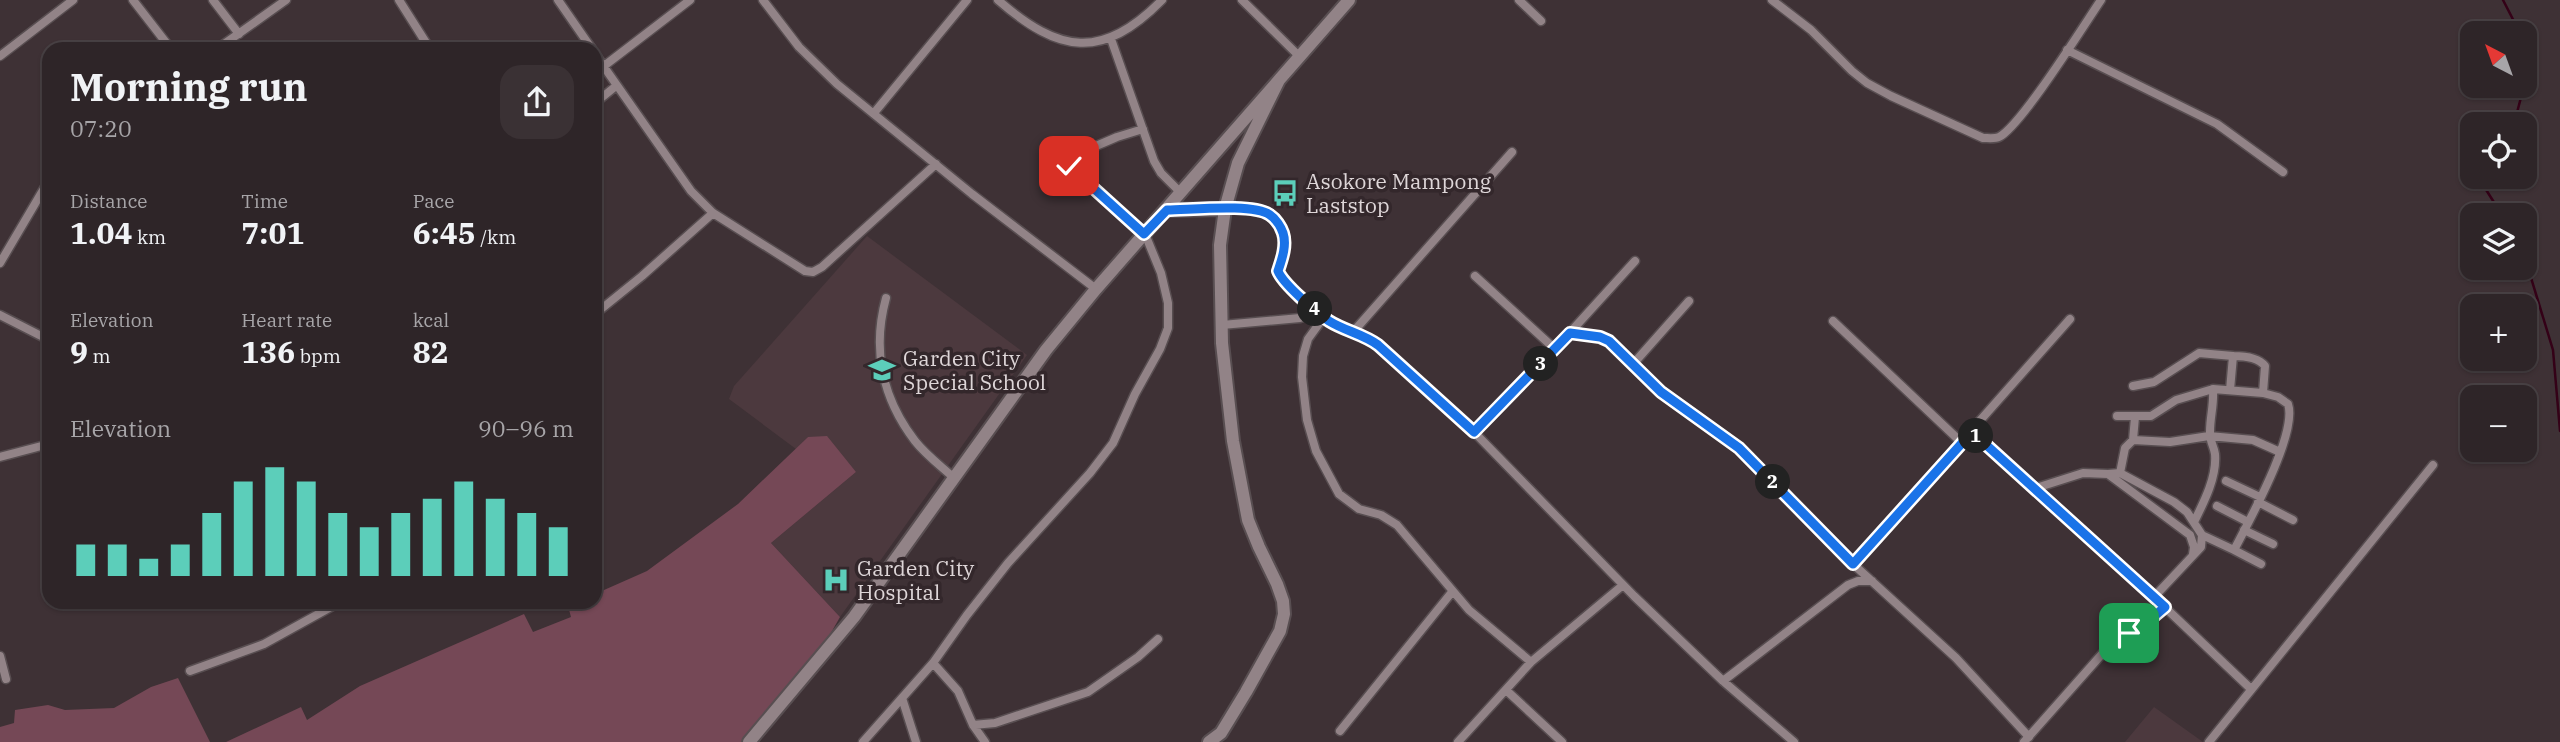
<!DOCTYPE html>
<html lang="en">
<head>
<meta charset="utf-8">
<style>
	body { margin:0; font-family:"IBM Plex Serif",serif; background:#3a3134; color:#f1f3f6; height:100vh; display:flex; flex-direction:column; font-size:26px; white-space:nowrap }
	* { box-sizing:border-box; margin:0 }
	p { font-size:23px; color:#a7a5a8 }
	.icon { flex:none; width:38px; height:38px; fill:none; stroke:currentColor; stroke-width:2; stroke-linecap:round; stroke-linejoin:round }
	.map { position:relative; flex:1; overflow:hidden }
	.side { position:absolute; left:42px; top:42px; width:560px; height:567px; display:flex; flex-direction:column; background:#2e2528; border-radius:21px; box-shadow:0 2px 5px #0004,0 0 0 2px #494245 }
	.side>* { flex:none }
	.needle { width:46px; rotate:319deg }
	.buttons { position:absolute; left:2460px; top:21px; display:grid; gap:14px }
	.buttons a { display:grid; place-items:center; width:77px; height:77px; border-radius:14px; background:#2e2528; box-shadow:0 2px 5px #0004,0 0 0 2px #494245; font-size:35px }
	.pin { position:absolute; display:grid; place-items:center; width:60px; height:60px; color:#fff; margin:-30px; border-radius:14px; box-shadow:0 4px 10px #0006 }
	.km { position:absolute; width:35px; height:35px; margin:-18px; border-radius:50%; background:#222; color:#fff; font-size:19px; line-height:35px; text-align:center }
	.round { display:grid; place-items:center; flex:none; width:74px; height:74px; border-radius:21px; background:#3a3134 }
	.headline { display:flex; align-items:center; justify-content:space-between; height:119px; padding:0 28px }
	h1 { font-size:38px; font-weight:700; line-height:52px }
	.stats { display:grid; grid-template-columns:repeat(3,1fr); gap:10px; height:119px; padding:7px 28px }
	.stats div { display:grid; align-content:center }
	.stats b { font-size:30px; font-weight:700 }
	.stats small { font-size:19px; font-weight:400 }
	.stats p { font-size:19px }
	.chart { height:196px; padding:14px 28px }
	.chart p { display:flex; justify-content:space-between }
	.chart svg { width:100%; height:126px; margin-top:7px; stroke:#5cceba; stroke-width:6 }
	.map>svg:first-child { display:block }
	.built { fill:#4c393e }
	.green { fill:#754856 }
	.lines { fill:none; stroke-linecap:round; stroke-linejoin:round }
	.stream { stroke:#340117; stroke-width:2.5 }
	.street-casing { stroke:#584e51; stroke-width:11 }
	.secondary-casing { stroke:#584e51; stroke-width:16 }
	.street { stroke:#928387; stroke-width:8 }
	.secondary { stroke:#928387; stroke-width:12 }
	.route-casing { stroke:#fff; stroke-width:14 }
	.route { stroke:#1a73e8; stroke-width:9 }
	.labels { text-anchor:middle; dominant-baseline:central; stroke-width:7; stroke-linejoin:round; paint-order:stroke }
	.poi-label { font-size:21px; fill:#ded6d8; stroke:#33272b; text-anchor:start }
</style>
</head>
<body>
<div class="map">
<svg width="2560" height="742" viewBox="0 0 2560 742">
	<rect width="100%" height="100%" fill="#3e3135"/>
	<path class="built" d="M867,236l160,119 -187,262 -69,-74 85,-71 -48,-35 -12,12 -67,-50 5,-13z
		M2154,707l49,35h-78z"/>
	<path class="green" d="M827,436l29,36 -85,71 69,74 -17,30 -80,95h-517l75,-35 6,13 53,-34 164,-72 9,18 38,-15 -3,-11 9,-4h18v-8l52,-23 91,-67 70,-67z
		M178,678l32,64h-210v-15l14,-4 1,-13 33,-5 17,5 49,-2 37,-21z"/>
	<g class="lines">
		<path class="stream" d="M2503,0l17,33
			M2525,45v18
			M2514,124l10,-38
			M2478,177l24,38
			M2525,258l28,92 7,81"/>
		<defs>
			<path id="street" d="M133,0l38,49
				M213,0l26,34
				M399,0l31,49
				M558,0l34,49
				M763,0l36,47 38,37 135,110 124,95
				M998,0c61,53 104,61 164,0
				M1242,0l57,56
				M1519,0l22,21
				M1772,0l39,30 41,41 15,12 24,13 92,42c5,0 12,1 16,-1 22,-11 85,-112 102,-137
				M1111,39l43,122 7,12 20,20
				M217,49l69,-49
				M2067,50l150,74 66,48
				M595,54l96,137 22,22 92,58 8,1 9,-5 114,-103
				M0,56l73,-56
				M604,66l86,-66
				M595,103l21,-17
				M874,113l93,-113
				M1225,209c50,1 67,8 53,62 5,13 38,41 51,50 16,10 34,13 49,24l96,87 160,164 89,85 71,61
				M0,263l49,-83
				M1475,276l80,73
				M886,298c-14,51 -4,100 29,143 11,14 26,25 39,37
				M595,314l47,-38 71,-63
				M0,315l49,25
				M1324,317l-16,22 -5,17 -1,21 5,43 9,31 23,43 20,15 22,6 16,10 72,85 62,52
				M1833,321l128,121
				M1222,325l78,-7 19,-6
				M1354,331l158,-179
				M1570,333l30,4 9,4 52,51 78,56 114,116 103,94 73,79
				M1634,363l55,-62
				M2133,386l21,-4 45,-29 34,3
				M2230,390l3,-34c11,0 25,1 32,10l-2,27
				M2117,416h34l25,-16 37,-11 50,4 15,4 10,7c10,29 -39,117 -54,146l-32,-15
				M1474,432l81,-83 80,-88
				M1971,432l183,165 97,92
				M2133,440l2,-23
				M0,457l49,-13
				M2120,473l5,-25 8,-8 37,2 39,-6 44,4 27,12
				M2108,474l12,-1 54,29 13,10 15,23 -1,12 -47,50
				M2226,481l34,16
				M2036,488l47,-15 25,1 82,61 4,12 -1,7
				M2258,502l35,18
				M2217,506l31,16
				M2194,522c10,-20 23,-45 21,-68 -1,-8 -6,-14 -5,-22 0,-16 4,-26 3,-43
				M2244,530l29,14
				M2234,550l27,14
				M1853,564l217,-245
				M0,656l6,23
				M933,663l25,28 15,34 12,17
				M190,671l74,-27 76,-42
				M1723,681l125,-96 10,-4h14
				M1506,690l56,52
				M902,698l14,44
				M973,725l22,-2 93,-31 50,-35 20,-18
				M1340,731l112,-139
				M863,742l70,-79 34,-48 41,-52 82,-90 23,-30 22,-49 25,-45 8,-21v-25l-7,-30 -16,-39 -76,-68 1,-6 5,-5 42,-18 26,-8
				M1458,742l73,-80 92,-77
				M2024,742l86,-97 35,-21 20,-17
				M2209,742l224,-277"/>
			<path id="secondary" d="M1166,210l59,-1
				M749,742l105,-125 192,-267 50,-61 183,-209
				M1209,742l12,-9 25,-41 34,-61 4,-17 -1,-13 -6,-17 -18,-37 -11,-27 -15,-79 -11,-98 -2,-98 5,-36 13,-46 41,-83 70,-80"/>
		</defs>
		<use href="#street" class="street-casing"/>
		<use href="#secondary" class="secondary-casing"/>
		<use href="#street" class="street"/>
		<use href="#secondary" class="secondary"/>
	</g>
	<g class="lines">
		<defs>
			<path id="route" d="M1069,166l75,68 23,-24c22,0 87,-7 103,5 6,4 11,12 13,18 4,12 -1,26 -5,38 5,13 38,41 51,50 16,10 34,13 49,24l96,87 96,-99 30,4 9,4 52,51 78,56 114,116 119,-132 193,175 -20,17 -16,9"/>
		</defs>
		<use href="#route" class="route-casing"/>
		<use href="#route" class="route"/>
	</g>
	<defs>
		<symbol id="bus-bare" viewBox="-9 -9 18 18"><path d="M-5-6H5V4H4V6H2V4H-2V6H-4V4H-5ZM-3.5-4V0h7V-4ZM-3.5 1.2v1.5H-2V1.2ZM2 1.2v1.5H3.5V1.2Z" fill="#5cceba" stroke="#33272b" stroke-width="2.5" paint-order="stroke"/></symbol>
		<symbol id="school-bare" viewBox="-9 -9 18 18"><path d="M0-5L7-2L0 1L-7-2ZM-4 1L0 2.5L4 1V4Q0 6-4 4Z" fill="#5cceba" stroke="#33272b" stroke-width="2.5" paint-order="stroke"/></symbol>
		<symbol id="hospital-bare" viewBox="-9 -9 18 18"><path d="M-5-5h3v3.5h4V-5h3V5h-3V1.5h-4V5h-3Z" fill="#5cceba" stroke="#33272b" stroke-width="2.5" paint-order="stroke"/></symbol>
	</defs>
	<g fill-rule="evenodd">
		<use href="#bus-bare" x="1266" y="174" width="38" height="38"/>
		<use href="#school-bare" x="863" y="351" width="38" height="38"/>
		<use href="#hospital-bare" x="817" y="561" width="38" height="38"/>
	</g>
	<g class="labels">
		<g class="poi-label">
			<text x="1306" y="181">Asokore Mampong<tspan x="1306" dy="24">Laststop</tspan></text>
			<text x="903" y="358">Garden City<tspan x="903" dy="24">Special School</tspan></text>
			<text x="857" y="568">Garden City<tspan x="857" dy="24">Hospital</tspan></text>
		</g>
	</g>
</svg>
<div class="buttons">
<a><svg class="needle" viewBox="-14 -14 28 28"><path d="M0-13l5 13h-10z" fill="#e53935"/><path d="M0 13l5-13h-10z" fill="#a7a5a8"/></svg></a>
<a><svg class="icon" aria-label="locate" viewBox="0 0 24 24"><circle cx="12" cy="12" r="6"/><path d="M12 2v4M12 18v4M2 12h4M18 12h4"/></svg></a>
<a><svg class="icon" aria-label="layers" viewBox="0 0 24 24"><path d="M12 4l9 5-9 5-9-5zM3 14l9 5 9-5"/></svg></a>
<a>+</a>
<a>−</a>
</div>
<div class="pin" style="left:2129px;top:633px;background:#1e9e55"><svg class="icon" aria-label="arrive" viewBox="0 0 24 24"><path d="M6 21V4h12l-3 4 3 4H6"/></svg></div>
<div class="pin" style="left:1069px;top:166px;background:#d93025"><svg class="icon" aria-label="check" viewBox="0 0 24 24"><path d="M5 12l5 5 9-10"/></svg></div>
<b class="km" style="left:1976px;top:436px">1</b>
<b class="km" style="left:1773px;top:482px">2</b>
<b class="km" style="left:1541px;top:364px">3</b>
<b class="km" style="left:1315px;top:309px">4</b>
<section class="side">
<div class="headline"><div><h1>Morning run</h1><p>07:20</p></div><a class="round"><svg class="icon" aria-label="share" viewBox="0 0 24 24"><path d="M12 15V3M7 8l5-5 5 5M5 13v7h14v-7"/></svg></a></div>
<div class="stats">
<div><p>Distance</p><b>1.04<small> km</small></b></div>
<div><p>Time</p><b>7:01</b></div>
<div><p>Pace</p><b>6:45<small> /km</small></b></div>
</div>
<div class="stats">
<div><p>Elevation</p><b>9<small> m</small></b></div>
<div><p>Heart rate</p><b>136<small> bpm</small></b></div>
<div><p>kcal</p><b>82</b></div>
</div>
<div class="chart"><p><span>Elevation</span>90–96 m</p>
<svg viewBox="0 0 160 44" preserveAspectRatio="none"><path d="M5 44V33M15 44V33M25 44V38M35 44V33M45 44V22M55 44V11M65 44V6M75 44V11M85 44V22M95 44V27M105 44V22M115 44V17M125 44V11M135 44V17M145 44V22M155 44V27"/></svg>
</div>
</section>
</div>
</body>
</html>
